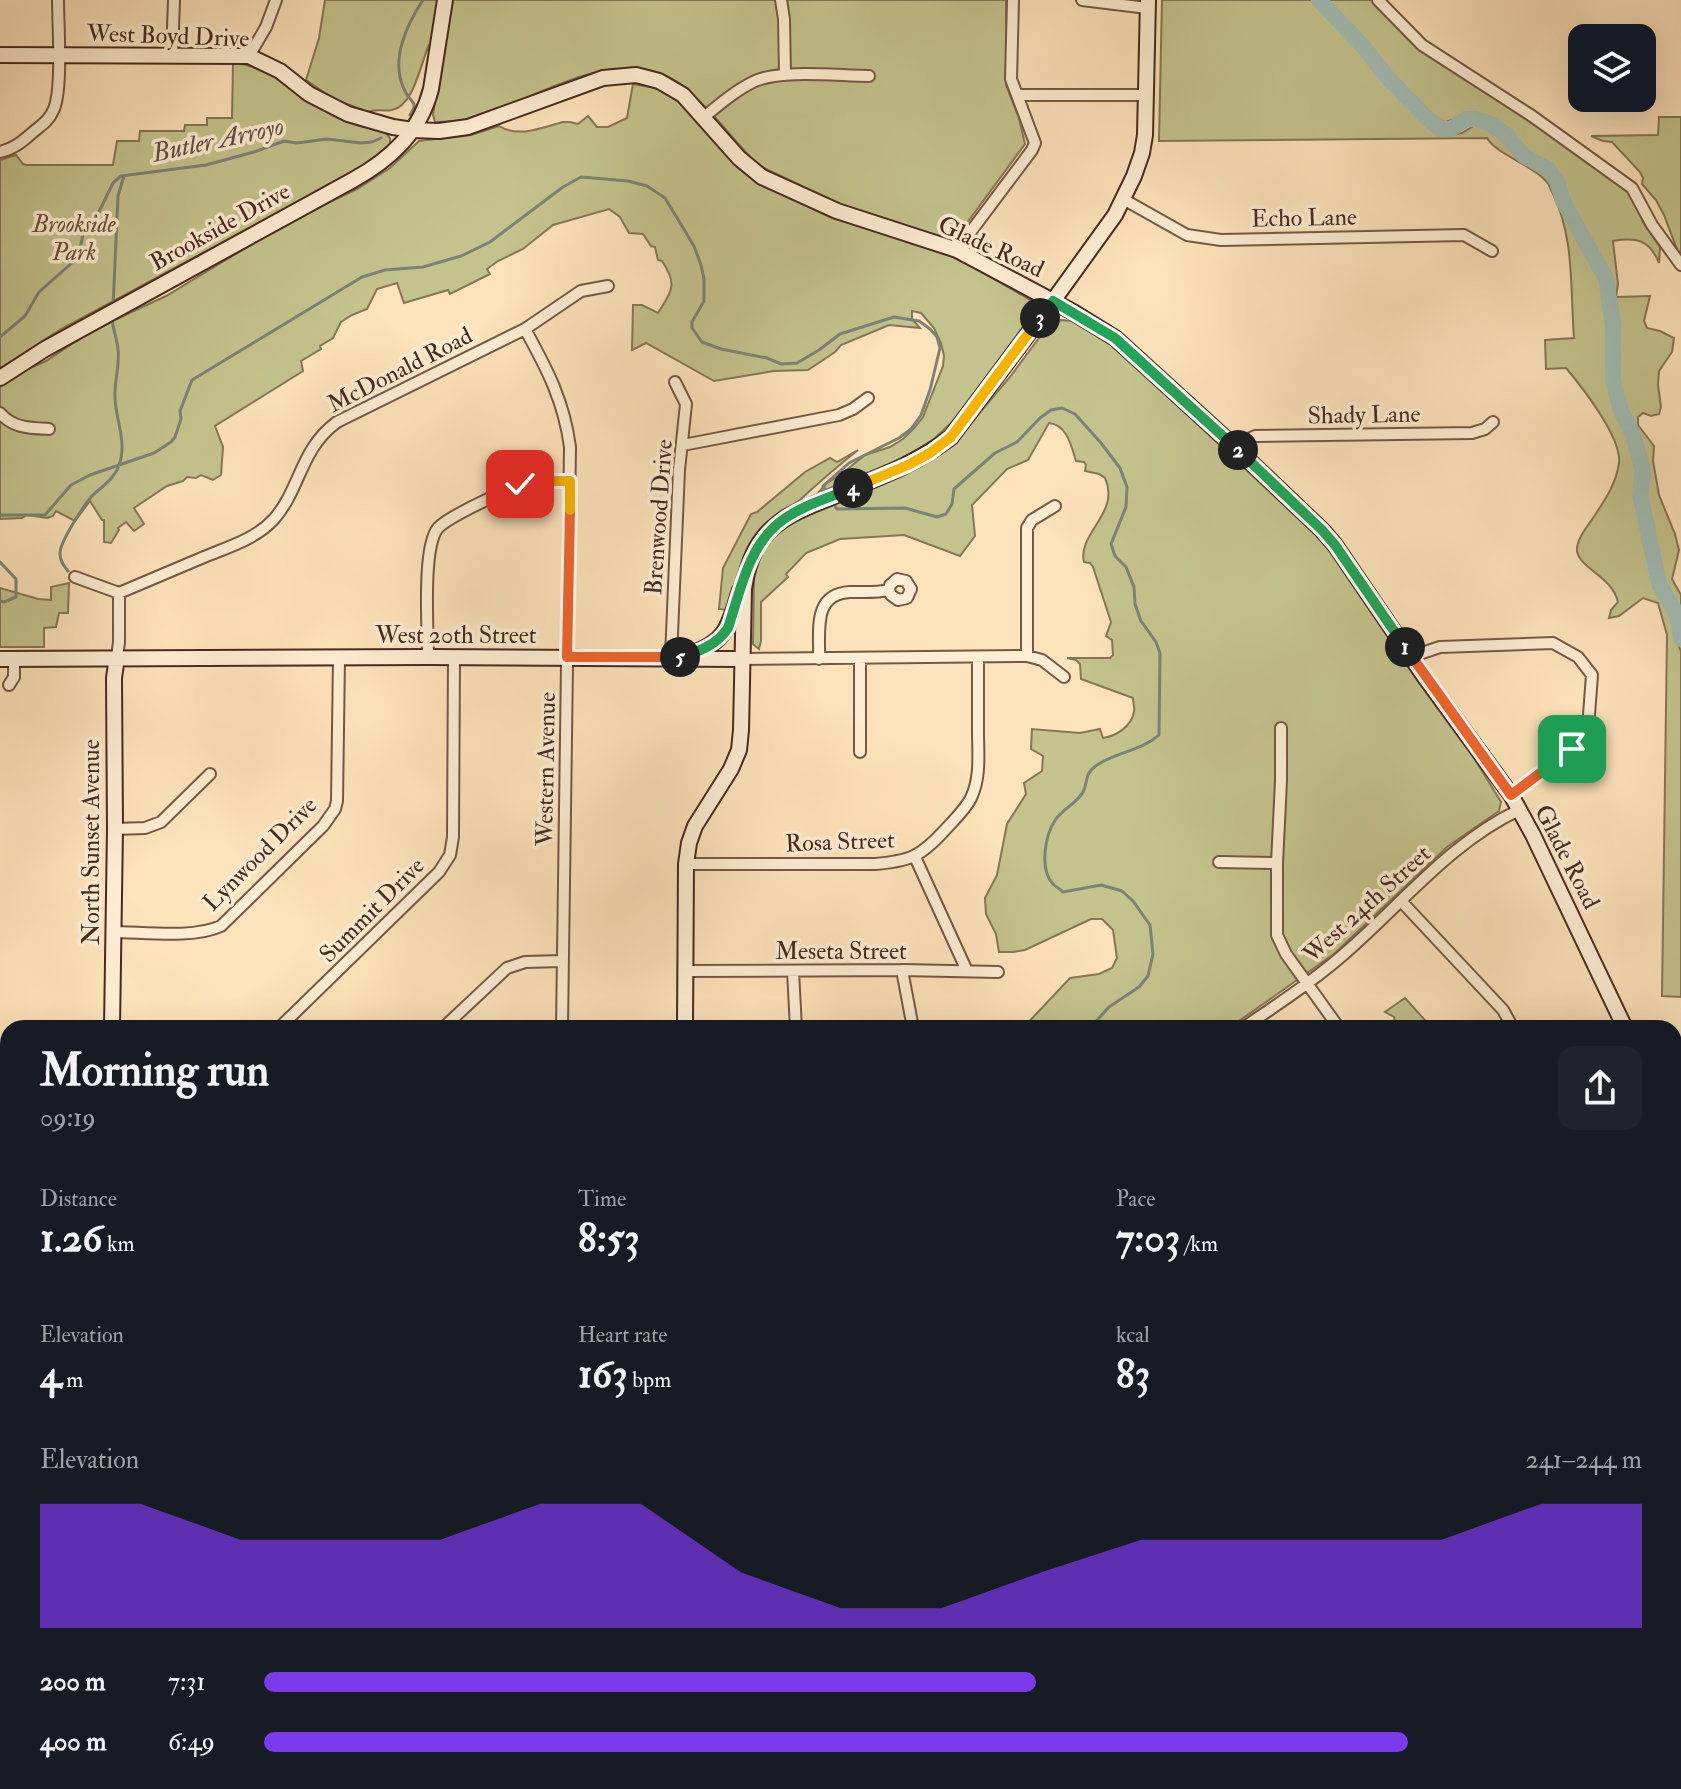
<!DOCTYPE html>
<html lang="en">
<head>
<meta charset="utf-8">
<style>
	body { margin:0; font-family:"IM FELL Double Pica",serif; background:#20242c; color:#f1f3f6; height:100vh; display:flex; flex-direction:column; font-size:30px; white-space:nowrap }
	* { box-sizing:border-box; margin:0 }
	p { font-size:26px; color:#9ea1a6 }
	.icon { flex:none; width:44px; height:44px; fill:none; stroke:currentColor; stroke-width:2; stroke-linecap:round; stroke-linejoin:round }
	.map { position:relative; flex:1; overflow:hidden }
	.panel { position:absolute; left:0px; top:1020px; width:1682px; height:770px; display:flex; flex-direction:column; background:#171b24; border-radius:24px 24px 0 0; box-shadow:0 8px 32px #0002 }
	.panel>* { flex:none }
	.tools { position:absolute; left:1568px; top:24px; display:grid; gap:16px }
	.tools a { display:grid; place-items:center; width:88px; height:88px; border-radius:16px; background:#171b24; box-shadow:0 8px 32px #0002; font-size:40px }
	.pin { position:absolute; display:grid; place-items:center; width:68px; height:68px; color:#fff; margin:-34px; border-radius:16px; box-shadow:0 4px 12px #0006 }
	.km { position:absolute; width:40px; height:40px; margin:-20px; border-radius:50%; background:#222; color:#fff; font-size:22px; line-height:40px; text-align:center }
	.round { display:grid; place-items:center; flex:none; width:84px; height:84px; border-radius:16px; background:#20242c }
	.headline { display:flex; align-items:center; justify-content:space-between; height:136px; padding:0 40px }
	h1 { font-size:44px; font-weight:800; line-height:60px }
	.figures { display:grid; grid-template-columns:repeat(3,1fr); gap:12px; height:136px; padding:8px 40px }
	.figures div { display:grid; align-content:center }
	.figures b { font-size:40px; font-weight:800 }
	.figures small { font-size:22px; font-weight:400 }
	.figures p { font-size:22px }
	.chart { height:224px; padding:16px 40px }
	.chart p { display:flex; justify-content:space-between }
	.chart svg { width:100%; height:144px; margin-top:8px; fill:#7c3aed; opacity:.7 }
	ul { padding:0 40px; list-style:none; font-size:26px }
	li { display:grid; grid-template-columns:128px 96px 1fr; align-items:center; height:60px }
	li i { height:20px; border-radius:10px; background:#7c3aed }
	.map>svg:first-child { display:block }
	.green { fill:#c4c38d; stroke:#867656; stroke-width:2 }
	.lines { fill:none; stroke-linecap:round; stroke-linejoin:round }
	.stream { stroke:#7d8279; stroke-width:3 }
	.river { stroke:#a1bdb6; stroke-width:16 }
	.street-casing { stroke:#745845; stroke-width:14 }
	.secondary-casing { stroke:#47291e; stroke-width:18 }
	.street { stroke:#feedd3; stroke-width:10 }
	.secondary { stroke:#feedd3; stroke-width:14 }
	.split-1-casing { stroke:#fff; stroke-width:16 }
	.split-2-casing { stroke:#fff; stroke-width:16 }
	.split-3-casing { stroke:#fff; stroke-width:16 }
	.split-4-casing { stroke:#fff; stroke-width:16 }
	.split-5-casing { stroke:#fff; stroke-width:16 }
	.split-6-casing { stroke:#fff; stroke-width:16 }
	.split-7-casing { stroke:#fff; stroke-width:16 }
	.split-1 { stroke:#f0652b; stroke-width:10 }
	.split-2 { stroke:#22a559; stroke-width:10 }
	.split-3 { stroke:#22a559; stroke-width:10 }
	.split-4 { stroke:#f5b400; stroke-width:10 }
	.split-5 { stroke:#22a559; stroke-width:10 }
	.split-6 { stroke:#f0652b; stroke-width:10 }
	.split-7 { stroke:#f5b400; stroke-width:10 }
	.labels { text-anchor:middle; dominant-baseline:central; stroke-width:7; stroke-linejoin:round; paint-order:stroke }
	.street-label { font-size:24px; fill:#47291e; stroke:#feedd3 }
	.park-label { font-size:24px; font-style:italic; fill:#66503a; stroke:#feedd3 }
	.water-label { font-size:26px; font-style:italic; fill:#5e4e44; stroke:#feedd3 }
</style>
</head>
<body>
<div class="map">
<svg width="1681" height="1789" viewBox="0 0 1681 1789">
	<rect width="100%" height="100%" fill="#fde3bb"/>
	<filter id="stains"><feTurbulence type="fractalNoise" baseFrequency=".0025" numOctaves="4"/><feColorMatrix values="0 0 0 0 .2 0 0 0 0 .09 0 0 0 0 .02 0 0 0 .5 -.17"/></filter>
	<radialGradient id="worn" r=".72"><stop offset=".6" stop-color="#630" stop-opacity="0"/><stop offset="1" stop-color="#630" stop-opacity=".3"/></radialGradient>
	<path class="green" d="M325,0h115l-6,44 -5,1c-8,17 -15,61 -37,65 -9,2 -15,-2 -24,2l-34,-13 -28,-19 13,-42z
		M449,0h557v85l13,33 6,26 -67,91 -5,4h-5l-108,-35 -74,-35 -11,-7c-23,-24 -46,-55 -72,-76 -59,-47 -144,11 -204,31l-17,4 -27,1 -2,-7z
		M1162,0h152l10,8 101,115 22,13 15,-3 13,-8 12,2 9,4 4,6 26,22 20,11 9,12 8,21 41,78 7,44 1,57 7,31 10,19 9,29 2,9 -3,26 11,43 7,41 20,41 3,23 3,7v346l-19,-1 5,-361 -9,-32 -15,-5 -24,18 -10,2 2,-8 7,-8c-6,-26 -38,-33 -41,-51 -1,-11 10,-24 16,-33 11,-17 23,-33 26,-55 3,-25 -37,-76 -53,-95l-20,1 -1,-29 29,-2c-4,-49 1,-101 -22,-146 -2,-4 -3,-8 -6,-11 -14,-16 -50,-27 -59,-43l-328,3z
		M1325,0h47l42,45 117,75 96,69 8,12 8,21 17,25 -1,16c-9,-23 -23,-26 -46,-22l5,43 -2,13 34,-1 -6,25 3,7 13,3 14,7 -2,14 -13,19 -1,14 3,22 -2,7 -8,2 -8,-3 -5,4v8l16,21 -1,15 6,34 16,39 4,16 -7,29 9,16v30l-8,-21 -12,-21 -8,-44 -9,-41 1,-31 -11,-38 -11,-18 -8,-30 -1,-57 -7,-45 -42,-78 -6,-20 -10,-13 -22,-12 -20,-25 -22,-14 -15,-4 -24,9 -7,-1 -7,-5 -46,-44z
		M233,62l13,3 22,7 40,29 26,15 23,9 28,7 5,6v6l-19,17 -34,20 -276,148 -61,40v-209l16,-5 7,9 4,1h86l4,-24h22l1,-10h44l1,-6h22v-7h25z
		M633,84l23,4 23,14 59,66 20,15 74,35 110,34 24,11 66,38 3,7 -2,5 -77,105 -24,23 -31,18 -83,34 9,-10 12,-7 26,-21 25,-8 13,-8 12,-12 8,-10 20,-51 1,-10 -3,-13 -7,-15 -13,-15 -9,-2v8l8,9 -31,-3 -48,20 -6,7 -27,18 -34,1 -60,10 -68,-38 -14,7 1,-45h9l16,8c14,-23 20,-28 4,-52l-4,-1 -3,-13 -4,-1 -8,-12 -14,-1 -9,-16 -11,-8 -56,16 -30,24 -25,12 -11,8 3,5 -40,20 -2,-4 -44,13 -7,-20 -20,6 -10,20 -15,6 -11,7 -8,16 -13,8 1,3 -20,12 2,10 -88,55 8,21 -2,28 -8,5 -12,-5 -5,3 -9,-1 -4,4 -16,5 -33,22 10,16 -10,7 -8,-9 -8,6 1,2 -8,13 -7,-1v-22h-2l-12,-19 -15,20 -19,-10 -3,5 -6,2 -20,-3 -5,3 -22,1v-133l21,-14 25,-11 47,-31 73,-34 126,-76 65,-31 33,-21 29,-27 52,-6 28,-9c20,12 42,2 64,-4h7l8,2 10,-8 9,11h11l19,-9z
		M1659,117h22v143l-17,-45 -8,-15 -14,-16 1,-6 -3,-6 -28,-30 -9,-1 -12,-5 67,-1z
		M1061,320l10,1 42,24 207,194 13,14 87,130 46,62 35,57 -2,9 -52,36 -113,107 -105,74h-206l47,-50 29,-4 13,-6 5,-10 -4,-28 -11,-11h-11l-66,31 -12,2h-14l-3,-18 -10,-20 -1,-16 12,-23 10,-51 19,-30 -2,-11 18,-12 1,-15 -12,-7 1,-20 48,4 20,-4 3,9c13,-2 28,-11 31,-26 1,-4 -1,-9 -1,-14l-52,-19 -1,-15 -4,-4 -9,-2h43l3,-3 -1,-15 -6,-4 5,-14 -18,-55 -3,-4 -6,-1c-7,-29 37,-49 21,-84l-6,-4 -14,-3 1,-6 -2,-3 -8,-1c-5,-16 -9,-36 -27,-38l-21,37 -21,9 -35,36 3,31 -15,20 -56,-21 -64,4 -34,14 -20,21 2,3 -27,25v39l-2,8 -6,-5 1,-69 9,-24 11,-14 24,-19 105,-42 29,-16 20,-16 14,-15 44,-52 38,-51z
		M858,450c-20,16 -39,32 -57,49 -6,6 -15,8 -22,13 -32,25 -42,60 -52,98l-8,-1 4,-41 28,-54 6,-2 48,-40 25,-14 7,4z
		M69,583l-1,30h-9l-3,14 -12,1v19h-44v-59l38,11 13,1v-13z
		M1405,998l27,30h-36l-2,-11 -9,-5z
		M1674,1310h7v110l-7,19z
		M1681,1442v112l-7,1v-94z
		M1674,1607l7,1v181h-34v-7h27z
		M1039,1782h141l4,7h-138z"/>
	<g class="lines">
		<path class="stream" d="M410,115l4,-7v-4c-3,-5 -8,-9 -10,-15 -14,-29 3,-65 19,-89
			M113,307l5,-111 6,-20
			M0,337l25,-21 14,-24 34,-30 7,-13 4,-20 13,-13 16,-33 8,-7 85,-11 48,-13 30,-11 13,2 30,-4 34,4 11,-1 9,-4
			M832,501l5,8 68,-1 32,9 9,-3 6,-10 2,-15 41,-36 22,-11 23,-24 11,-8 11,-2 13,6 26,29 19,25 7,19 -1,20 -15,37 4,12 11,11 8,20 1,17 6,17 15,21 4,11 -1,82c-18,16 -43,17 -62,30 -14,10 -8,15 -14,27 -6,11 -20,17 -27,27 -11,15 -17,50 -3,65 3,3 7,5 10,8l38,-7 21,6 11,10 17,24 3,29 -5,22 -9,11 -30,20 -19,21
			M0,515h45l26,-30 19,-10 64,-22 17,-11 4,-5 6,-18 -1,-8 12,-31 170,-103 23,-7 38,-3 38,-11 29,-14 73,-55 18,-10 47,4 19,5 18,12 29,48 7,19 3,14v22l-12,21v6l10,14 19,7 46,9 14,6 16,-1 22,-13 21,-16 54,-17 25,4 11,8 7,8 3,11 -10,42 -9,25 -10,14 -12,9 -50,25 -26,23 5,8
			M0,562l16,17v18l-12,5 -4,-1
			M68,571c-4,-5 -8,-10 -8,-17 -1,-11 24,-49 32,-58 10,-10 18,-13 25,-26 12,-25 -1,-47 -2,-72 -1,-16 5,-33 3,-49 -1,-10 -5,-20 -6,-30
			M1285,1789l3,-7"/>
		<path class="river" d="M1319,0l42,44 27,34 41,42 12,9h10l15,-10h10l15,5 15,11 18,21 24,13 9,12 6,20 43,78 7,46v56l8,30 12,23 10,37 -3,23 19,90 14,23 6,16 2,16
			M1674,1449l7,-18
			M1547,1789l3,-7"/>
		<defs>
			<path id="street" d="M781,0l3,19 1,56
				M1082,0l65,8
				M1378,0l44,45 110,71 100,72 20,37 29,40
				M172,56l2,-56
				M249,56l17,-29 10,-27
				M1018,95h128
				M704,117c16,-13 32,-27 51,-36 28,-12 83,-5 114,-5
				M0,152c13,-3 22,-10 32,-19 7,-6 17,-12 21,-22 10,-19 5,-87 5,-111
				M1123,199l64,36 34,5 243,-5 28,16
				M957,250l75,-100 3,-7 -24,-64 2,-79
				M525,329c22,40 39,72 45,118l-8,581
				M0,413c13,15 29,15 49,16
				M683,445l156,-30 14,-6 15,-11
				M1237,449l7,-8 11,-5 217,-3 13,-4 8,-7
				M75,577l44,16c28,-12 57,-24 85,-36 24,-10 52,-18 70,-38 27,-31 26,-70 63,-97l188,-93 56,-38 27,-5
				M1027,656v-128l5,-8 23,-14
				M117,657l2,-15v-49
				M428,657c0,-28 -6,-110 10,-129 12,-13 64,-35 82,-44l11,-3h39
				M671,657l8,-187 7,-66 -11,-22
				M742,659l285,-3 15,4 22,17
				M819,659c1,-28 -7,-65 31,-67 14,0 26,1 39,-2l1,-5 7,-6 9,2 5,8 -4,9 -9,2 -7,-5 -2,-5
				M1413,659l9,-6 18,-6 113,-4 25,14 14,18 -4,53 -16,21 -61,46
				M9,685l5,-8v-18
				M1281,728v53l-4,82v72l9,19 53,74
				M860,752v-93
				M115,829l30,-1 16,-6 49,-48
				M915,857l52,114
				M1219,862l58,1
				M686,864h189c35,-3 45,-7 69,-33 9,-10 21,-21 27,-33 10,-21 7,-45 7,-67 0,-25 0,-50 0,-74
				M1401,901l102,109 10,18
				M112,932c31,0 81,7 109,-6l102,-100 12,-17 2,-8 2,-144
				M902,970l11,58
				M685,971l217,-1 96,2
				M793,971l3,57
				M279,1028l160,-156 11,-17 3,-18 1,-180
				M443,1028l64,-60 18,-6 38,-1
				M1243,1028c38,-26 75,-50 109,-81 53,-47 101,-106 167,-137
				M0,1265h8
				M0,1401l8,-7
				M35,1782v7
				M767,1782v7
				M1237,1782l14,7
				M146,1789v-7
				M248,1789v-7
				M351,1789v-7
				M454,1789v-7
				M557,1789v-7
				M667,1789v-7
				M936,1789l4,-7
				M1257,1789l4,-7"/>
			<path id="secondary" d="M0,55l249,1 31,15 29,23 39,20 45,13 20,3 26,1 29,-4 135,-49 33,-3 23,6 24,14 56,63 23,19 75,34 120,39 116,62 42,26 122,111 85,81 13,15 89,131 87,119 22,40 92,193
				M0,378l45,-29 308,-169c38,-21 67,-48 78,-91l14,-89
				M690,654c38,-12 39,-30 50,-64
				M0,659l428,-2 314,2
				M112,1028l3,-199 -1,-151 3,-21
				M685,1028l1,-164 3,-21 6,-17 36,-57 8,-19 2,-20 3,-141c3,-19 7,-36 19,-51 18,-23 48,-32 74,-43 40,-17 79,-31 114,-58l102,-136 62,-86 19,-39 8,-23 3,-18 3,-135
				M1674,1569h7
				M1674,1596h7
				M0,1625h8
				M0,1638h8"/>
		</defs>
		<use href="#street" class="street-casing"/>
		<use href="#secondary" class="secondary-casing"/>
		<use href="#street" class="street"/>
		<use href="#secondary" class="secondary"/>
	</g>
	<g class="lines">
		<defs>
			<path id="split-1" d="M1405,647l106,148 61,-46"/>
			<path id="split-2" d="M1238,450l84,80 13,15 70,102"/>
			<path id="split-3" d="M1040,318l13,-17 62,37 123,112"/>
			<path id="split-4" d="M853,488l55,-23 22,-12 21,-16 89,-119"/>
			<path id="split-5" d="M680,657c18,-5 37,-12 48,-29 13,-39 21,-85 56,-109 20,-14 47,-22 69,-31"/>
			<path id="split-6" d="M570,510l-3,147h113"/>
			<path id="split-7" d="M520,484l11,-3h39v29"/>
		</defs>
		<use href="#split-1" class="split-1-casing"/>
		<use href="#split-2" class="split-2-casing"/>
		<use href="#split-3" class="split-3-casing"/>
		<use href="#split-4" class="split-4-casing"/>
		<use href="#split-5" class="split-5-casing"/>
		<use href="#split-6" class="split-6-casing"/>
		<use href="#split-7" class="split-7-casing"/>
		<use href="#split-1" class="split-1"/>
		<use href="#split-2" class="split-2"/>
		<use href="#split-3" class="split-3"/>
		<use href="#split-4" class="split-4"/>
		<use href="#split-5" class="split-5"/>
		<use href="#split-6" class="split-6"/>
		<use href="#split-7" class="split-7"/>
	</g>
	<g class="labels">
		<g class="street-label">
			<text transform="translate(168 36) rotate(2)">West Boyd Drive</text>
			<text transform="translate(1304 218) rotate(-1)">Echo Lane</text>
			<text transform="translate(220 227) rotate(-29)">Brookside Drive</text>
			<text transform="translate(991 247) rotate(25)">Glade Road</text>
			<text transform="translate(400 370) rotate(-27)">McDonald Road</text>
			<text transform="translate(1364 415) rotate(-1)">Shady Lane</text>
			<text transform="translate(659 517) rotate(-86)">Brenwood Drive</text>
			<text x="456" y="635">West 20th Street</text>
			<text transform="translate(546 769) rotate(-89)">Western Avenue</text>
			<text transform="translate(91 842) rotate(-90)">North Sunset Avenue</text>
			<text transform="translate(840 842) rotate(-2)">Rosa Street</text>
			<text transform="translate(260 854) rotate(-45)">Lynwood Drive</text>
			<text transform="translate(1567 857) rotate(63)">Glade Road</text>
			<text transform="translate(1367 904) rotate(-42)">West 24th Street</text>
			<text transform="translate(372 910) rotate(-45)">Summit Drive</text>
			<text x="841" y="951">Meseta Street</text>
		</g>
		<g class="park-label">
			<text x="74" y="224">Brookside<tspan x="74" dy="28">Park</tspan></text>
		</g>
		<g class="water-label">
			<text transform="translate(218 140) rotate(-12)">Butler Arroyo</text>
		</g>
	</g>
	<rect width="100%" height="100%" filter="url(#stains)"/>
	<rect width="100%" height="100%" fill="url(#worn)"/>
</svg>
<div class="tools">
<a><svg class="icon" aria-label="layers" viewBox="0 0 24 24"><path d="M12 4l9 5-9 5-9-5zM3 14l9 5 9-5"/></svg></a>
</div>
<div class="pin" style="left:1572px;top:749px;background:#1e9e55"><svg class="icon" aria-label="arrive" viewBox="0 0 24 24"><path d="M6 21V4h12l-3 4 3 4H6"/></svg></div>
<div class="pin" style="left:520px;top:484px;background:#d93025"><svg class="icon" aria-label="check" viewBox="0 0 24 24"><path d="M5 12l5 5 9-10"/></svg></div>
<b class="km" style="left:1405px;top:647px">1</b>
<b class="km" style="left:1238px;top:450px">2</b>
<b class="km" style="left:1040px;top:318px">3</b>
<b class="km" style="left:853px;top:488px">4</b>
<b class="km" style="left:680px;top:657px">5</b>
<section class="panel">
<div class="headline"><div><h1>Morning run</h1><p>09:19</p></div><a class="round"><svg class="icon" aria-label="share" viewBox="0 0 24 24"><path d="M12 15V3M7 8l5-5 5 5M5 13v7h14v-7"/></svg></a></div>
<div class="figures">
<div><p>Distance</p><b>1.26<small> km</small></b></div>
<div><p>Time</p><b>8:53</b></div>
<div><p>Pace</p><b>7:03<small> /km</small></b></div>
</div>
<div class="figures">
<div><p>Elevation</p><b>4<small> m</small></b></div>
<div><p>Heart rate</p><b>163<small> bpm</small></b></div>
<div><p>kcal</p><b>83</b></div>
</div>
<div class="chart"><p><span>Elevation</span>241–244 m</p>
<svg viewBox="0 0 160 44" preserveAspectRatio="none"><path d="M0 44V6L10 6L20 17L30 17L40 17L50 6L60 6L70 27L80 38L90 38L100 27L110 17L120 17L130 17L140 17L150 6L160 6V44z"/></svg>
</div>
<ul>
<li><b>200 m</b>7:31<i style="width:56%"></i></li>
<li><b>400 m</b>6:49<i style="width:83%"></i></li>
</ul>
</section>
</div>
</body>
</html>
